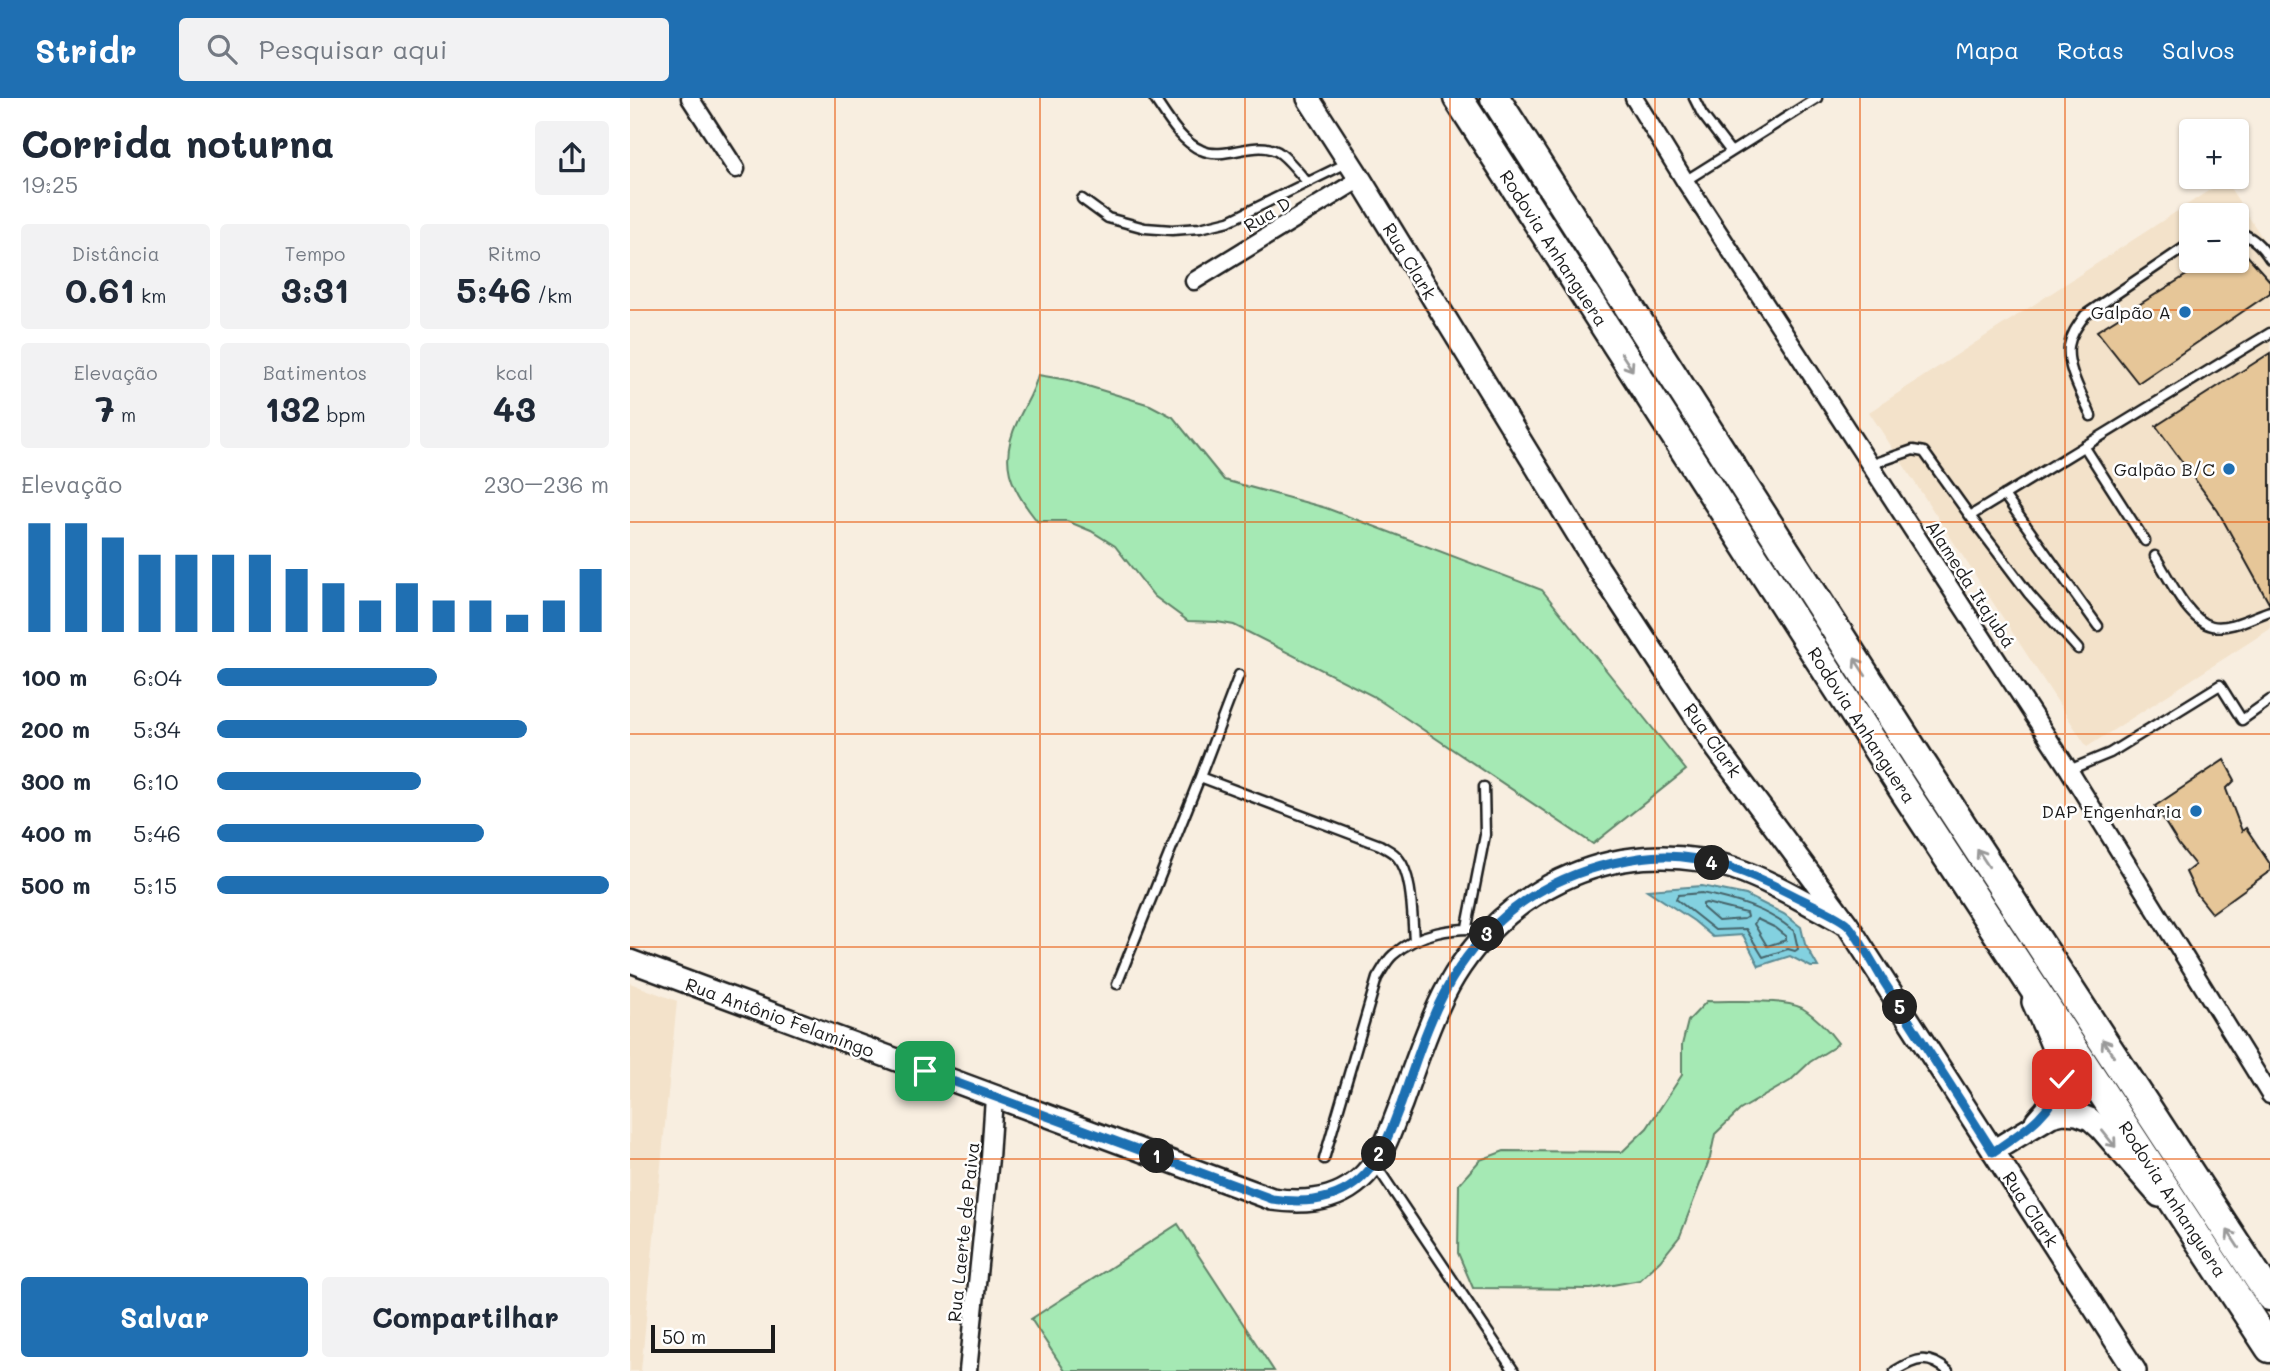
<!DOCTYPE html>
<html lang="pt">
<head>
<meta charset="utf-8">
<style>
	body { margin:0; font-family:Mali,sans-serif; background:#f2f2f3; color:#1f2937; height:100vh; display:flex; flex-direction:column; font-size:26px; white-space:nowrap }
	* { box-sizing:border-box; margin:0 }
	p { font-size:23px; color:#747a83 }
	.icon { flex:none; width:38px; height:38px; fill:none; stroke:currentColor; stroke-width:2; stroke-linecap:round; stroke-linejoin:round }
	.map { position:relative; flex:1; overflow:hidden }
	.panel { display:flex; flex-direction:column; background:#fff; width:630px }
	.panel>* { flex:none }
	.controls { position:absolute; left:1549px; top:21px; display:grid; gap:14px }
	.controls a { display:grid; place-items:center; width:70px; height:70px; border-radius:7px; background:#fff; box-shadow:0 2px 5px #0004; font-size:35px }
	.scale { position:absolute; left:21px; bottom:18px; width:124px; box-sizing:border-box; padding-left:7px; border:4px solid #1c1c1c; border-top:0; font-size:19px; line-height:24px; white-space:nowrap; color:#1c1c1c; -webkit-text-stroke:5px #fff; paint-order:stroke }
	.pin { position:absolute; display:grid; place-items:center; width:60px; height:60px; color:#fff; margin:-30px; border-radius:14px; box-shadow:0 4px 10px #0006 }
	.km { position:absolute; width:35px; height:35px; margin:-18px; border-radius:50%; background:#222; color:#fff; font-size:19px; line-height:35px; text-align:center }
	.round { display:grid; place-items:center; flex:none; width:74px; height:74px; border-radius:7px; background:#f2f2f3 }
	.head { display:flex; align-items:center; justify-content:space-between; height:119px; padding:0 21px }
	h1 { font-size:38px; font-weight:700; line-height:52px }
	.figures { display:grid; grid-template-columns:repeat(3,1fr); gap:10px; height:119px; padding:7px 21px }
	.figures div { display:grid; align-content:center; border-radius:7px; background:#f2f2f3; text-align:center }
	.figures b { font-size:35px; font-weight:700 }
	.figures small { font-size:19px; font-weight:400 }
	.figures p { font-size:19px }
	.chart { height:196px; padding:14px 21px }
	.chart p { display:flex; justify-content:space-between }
	.chart svg { width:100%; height:126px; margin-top:7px; stroke:#1f6fb2; stroke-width:6 }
	.button { display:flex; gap:14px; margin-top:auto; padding:14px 21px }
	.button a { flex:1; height:80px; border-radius:7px; background:#1f6fb2; color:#fff; font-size:28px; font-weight:700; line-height:80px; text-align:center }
	.button a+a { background:#f2f2f3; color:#1f2937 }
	ul { padding:0 21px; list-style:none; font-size:23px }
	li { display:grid; grid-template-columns:112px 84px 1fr; align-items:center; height:52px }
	li i { height:18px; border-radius:9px; background:#1f6fb2 }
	header { display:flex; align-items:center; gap:42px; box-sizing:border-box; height:98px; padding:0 35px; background:#1f6fb2; color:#fff }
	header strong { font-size:33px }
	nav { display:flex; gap:38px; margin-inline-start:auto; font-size:24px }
	.search { width:490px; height:63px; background:#f2f2f3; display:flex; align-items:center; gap:18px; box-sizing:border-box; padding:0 24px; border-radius:7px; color:#747a83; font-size:26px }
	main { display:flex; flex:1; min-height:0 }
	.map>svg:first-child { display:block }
	.built { fill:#f3e2ca; fill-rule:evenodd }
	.green { fill:#a5e9b4; stroke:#608268; stroke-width:2 }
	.water { fill:#83d1e0; stroke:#5a8992; stroke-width:2 }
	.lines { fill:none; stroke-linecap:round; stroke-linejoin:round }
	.shore { stroke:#45646a; stroke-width:2 }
	.building { fill:#e6c698; stroke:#1c1c1c; stroke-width:2 }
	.lane-casing { stroke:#1c1c1c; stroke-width:13 }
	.street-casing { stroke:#1c1c1c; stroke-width:21 }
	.secondary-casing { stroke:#1c1c1c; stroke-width:26 }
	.highway-casing { stroke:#1c1c1c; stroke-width:33 }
	.lane { stroke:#fff; stroke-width:8 }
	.street { stroke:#fff; stroke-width:16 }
	.secondary { stroke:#fff; stroke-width:21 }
	.highway { stroke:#fff; stroke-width:28 }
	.oneway { stroke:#999 }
	.route-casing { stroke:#fff; stroke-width:14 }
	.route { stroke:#1f6fb2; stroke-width:9 }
	.grid { fill:none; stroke:#e8590c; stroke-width:2; stroke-opacity:0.55 }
	.poi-dot { fill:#1f6fb2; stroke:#fff; stroke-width:2.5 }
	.labels { text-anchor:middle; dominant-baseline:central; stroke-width:5; stroke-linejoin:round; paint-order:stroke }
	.street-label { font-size:18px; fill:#1c1c1c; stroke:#fff }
	.poi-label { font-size:18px; fill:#1c1c1c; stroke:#fff; text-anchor:end }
</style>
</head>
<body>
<header>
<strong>Stridr</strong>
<div class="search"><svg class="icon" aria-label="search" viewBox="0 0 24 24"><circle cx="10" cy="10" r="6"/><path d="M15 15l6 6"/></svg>Pesquisar aqui</div>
<nav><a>Mapa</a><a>Rotas</a><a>Salvos</a></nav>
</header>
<main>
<section class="panel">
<div class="head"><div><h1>Corrida noturna</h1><p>19:25</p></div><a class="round"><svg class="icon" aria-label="share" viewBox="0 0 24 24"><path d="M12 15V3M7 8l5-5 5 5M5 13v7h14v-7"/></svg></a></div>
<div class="figures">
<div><p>Distância</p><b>0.61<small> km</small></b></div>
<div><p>Tempo</p><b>3:31</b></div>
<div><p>Ritmo</p><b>5:46<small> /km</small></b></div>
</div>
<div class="figures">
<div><p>Elevação</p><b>7<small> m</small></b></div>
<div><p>Batimentos</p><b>132<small> bpm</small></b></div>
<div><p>kcal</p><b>43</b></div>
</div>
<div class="chart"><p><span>Elevação</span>230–236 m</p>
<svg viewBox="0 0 160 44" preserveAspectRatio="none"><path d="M5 44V6M15 44V6M25 44V11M35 44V17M45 44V17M55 44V17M65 44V17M75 44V22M85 44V27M95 44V33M105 44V27M115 44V33M125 44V33M135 44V38M145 44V33M155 44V22"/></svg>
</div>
<ul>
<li><b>100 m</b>6:04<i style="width:56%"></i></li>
<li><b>200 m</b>5:34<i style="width:79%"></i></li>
<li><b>300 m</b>6:10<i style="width:52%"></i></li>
<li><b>400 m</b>5:46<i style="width:68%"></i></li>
<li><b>500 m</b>5:15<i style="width:100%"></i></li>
</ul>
<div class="button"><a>Salvar</a><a>Compartilhar</a></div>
</section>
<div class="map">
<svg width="1640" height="1273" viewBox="0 0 1640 1273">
	<rect width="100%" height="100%" fill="#f8eee0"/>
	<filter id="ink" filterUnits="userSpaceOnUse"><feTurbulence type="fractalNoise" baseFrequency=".0143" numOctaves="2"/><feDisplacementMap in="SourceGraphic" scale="14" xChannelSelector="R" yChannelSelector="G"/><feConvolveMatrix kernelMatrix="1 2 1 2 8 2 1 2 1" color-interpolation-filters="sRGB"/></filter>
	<g filter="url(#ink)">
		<path class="built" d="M1595,82l45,70v379l-183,118 -218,-335zM1561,117h45v46h-45z
			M0,885l47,18 -36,370h-11z"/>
		<path class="green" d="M408,277l30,5 82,25 23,12 51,63 102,28 216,82 144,180 -93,74 -220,-148 -139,-71 -17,-3 -29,-1 -34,-25 -39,-50 -24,-15 -24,-10h-30c-27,-34 -39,-59 -19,-101 8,-18 15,-25 20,-45z
			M1077,903c23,1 76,-3 95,7 13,8 27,23 36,35l-4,4 -24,15 -20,19 -50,29 -25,24 -5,24 -30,78 -20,25 -20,19 -49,9 -118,-1 -15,-35 1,-69 21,-24 24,-9 118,1 25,-24 35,-53v-30l6,-24z
			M548,1126l96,147h-209l-34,-52z"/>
		<path class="water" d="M1072,788l44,9 38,19 17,13 4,17 13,23h-7l-21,-11 -31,10 -16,-31 -30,2 -19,-16 -47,-31z"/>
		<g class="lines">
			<path class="shore" d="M1072,795c34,7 65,16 92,38l4,18 -3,2 -7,-2 -25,8 -17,-28 -31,1 -39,-31 2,-4z
				M1076,805l40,10 1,4 -3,2 -26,2 -15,-13v-4z
				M1127,821l19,9 10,8v4l-19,6 -13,-22z"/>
		</g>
		<path class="building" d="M1606,145l34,38v12l-132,90 -41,-52 112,-70h27z
			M1640,255v252l-52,-94 -62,-85z
			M1594,662l11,20 -9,9 16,42 4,-3 24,36v7l-58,42 -16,-20 -10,-21 9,-7 -16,-20 -24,-39z"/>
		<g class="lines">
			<defs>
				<path id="lane" d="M524,0c13,19 26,43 47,52 25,12 57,-14 80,4 10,8 18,19 26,28
					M1064,0l8,16 29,38
					M1055,83l132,-83
					M452,101l26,19 37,10 27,2 28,-2 29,-7 118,-58
					M1606,133c17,6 25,14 34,28
					M1461,318c-8,-20 -25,-48 -22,-70 2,-12 9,-21 16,-31l106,-72
					M1454,348l61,95
					M1240,367l43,-15 11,2 46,64 300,-183
					M1374,397l94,131
					M1340,418l59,78 49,55
					M1525,458c13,20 33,65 57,70 18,4 42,-10 58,-15
					M1439,672l41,-17 110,-68 22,35 28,-20
					M570,679l39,-102
					M837,829l18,-92 -1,-48
					M487,886l83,-207 180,68c6,4 14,7 18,13 15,17 14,60 16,82
					M694,1061l53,-181c5,-7 9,-17 16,-23 24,-22 62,-29 94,-25
					M745,1066l139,207
					M1265,1273c21,-13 33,-17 53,0"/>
				<path id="street" d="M60,0l46,71
					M1004,0l51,83 384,589 201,325
					M564,183l166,-102
					M338,1273l22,-213 4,-61"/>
				<path id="secondary" d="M678,0l52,81 239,390 118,180 130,175 288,447
					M0,863l642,238c41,6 78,0 103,-37 12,-17 18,-39 26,-58 12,-33 23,-67 38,-99 50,-112 176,-175 294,-137 38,13 74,35 109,54
					M1403,904c7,17 30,62 28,78 -1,16 -15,29 -25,41
					M1363,1053l58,-35 12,-3 14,1 13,5 11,10 58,67"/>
				<path id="highway" d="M828,0l447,694 365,556
					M865,0l425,663 350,535"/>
			</defs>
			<use href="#lane" class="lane-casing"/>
			<use href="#street" class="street-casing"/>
			<use href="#secondary" class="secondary-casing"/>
			<use href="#highway" class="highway-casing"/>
			<use href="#lane" class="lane"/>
			<use href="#street" class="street"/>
			<use href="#secondary" class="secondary"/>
			<use href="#highway" class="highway"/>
		</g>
		<defs><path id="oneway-shaft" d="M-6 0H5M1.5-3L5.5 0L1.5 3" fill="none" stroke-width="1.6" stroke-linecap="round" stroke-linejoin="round" transform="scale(1.75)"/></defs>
		<g class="oneway">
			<use href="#oneway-shaft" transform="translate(997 264) rotate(57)"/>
			<use href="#oneway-shaft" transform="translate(1230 569) rotate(-123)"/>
			<use href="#oneway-shaft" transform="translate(1353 760) rotate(-123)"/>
			<use href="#oneway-shaft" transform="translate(1478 950) rotate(-123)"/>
			<use href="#oneway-shaft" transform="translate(1479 1041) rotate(51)"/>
			<use href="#oneway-shaft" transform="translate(1603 1141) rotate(-123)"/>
		</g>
	</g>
	<g class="lines" filter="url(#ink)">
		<defs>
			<path id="route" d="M295,973l347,128c41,6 78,0 103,-37 12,-18 18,-39 26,-58 16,-46 31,-96 58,-136 38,-56 88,-90 154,-105 17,-4 34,-7 52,-7 44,0 87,18 126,38 13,7 46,21 56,30 10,9 29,45 37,58 36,56 73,113 109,170 29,-20 59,-37 69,-73"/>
		</defs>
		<use href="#route" class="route-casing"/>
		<use href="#route" class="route"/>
	</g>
	<path class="grid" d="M205,0v1273M410,0v1273M615,0v1273M820,0v1273M1025,0v1273M1230,0v1273M1435,0v1273M0,212h1640M0,424h1640M0,636h1640M0,849h1640M0,1061h1640"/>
	<g class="poi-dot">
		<circle cx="1555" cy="214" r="7"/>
		<circle cx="1599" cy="371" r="7"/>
		<circle cx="1566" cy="713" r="7"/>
	</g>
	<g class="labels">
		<g class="street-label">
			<text transform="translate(637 116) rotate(-31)">Rua D</text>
			<text transform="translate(924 150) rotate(57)">Rodovia Anhanguera</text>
			<text transform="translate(780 163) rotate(59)">Rua Clark</text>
			<text transform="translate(1341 486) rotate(57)">Alameda Itajubá</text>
			<text transform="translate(1232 627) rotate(57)">Rodovia Anhanguera</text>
			<text transform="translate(1083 642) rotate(55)">Rua Clark</text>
			<text transform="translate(150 919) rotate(20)">Rua Antônio Felamingo</text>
			<text transform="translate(1543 1101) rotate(57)">Rodovia Anhanguera</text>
			<text transform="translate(1401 1111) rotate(57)">Rua Clark</text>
			<text transform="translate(333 1134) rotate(-84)">Rua Laerte de Paiva</text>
		</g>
		<g class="poi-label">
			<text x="1541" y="214">Galpão A</text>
			<text x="1585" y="371">Galpão B/C</text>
			<text x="1552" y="713">DAP Engenharia</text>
		</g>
	</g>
</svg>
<div class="controls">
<a>+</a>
<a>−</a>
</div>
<div class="scale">50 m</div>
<div class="pin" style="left:295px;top:973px;background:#1e9e55"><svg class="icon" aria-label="arrive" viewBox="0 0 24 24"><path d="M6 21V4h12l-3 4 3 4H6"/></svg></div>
<div class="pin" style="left:1432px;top:981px;background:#d93025"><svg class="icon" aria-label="check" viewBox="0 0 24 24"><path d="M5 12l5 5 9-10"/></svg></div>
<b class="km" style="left:527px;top:1058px">1</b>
<b class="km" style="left:749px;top:1056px">2</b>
<b class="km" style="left:857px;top:836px">3</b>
<b class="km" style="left:1082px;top:765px">4</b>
<b class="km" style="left:1270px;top:909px">5</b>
</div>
</main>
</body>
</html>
